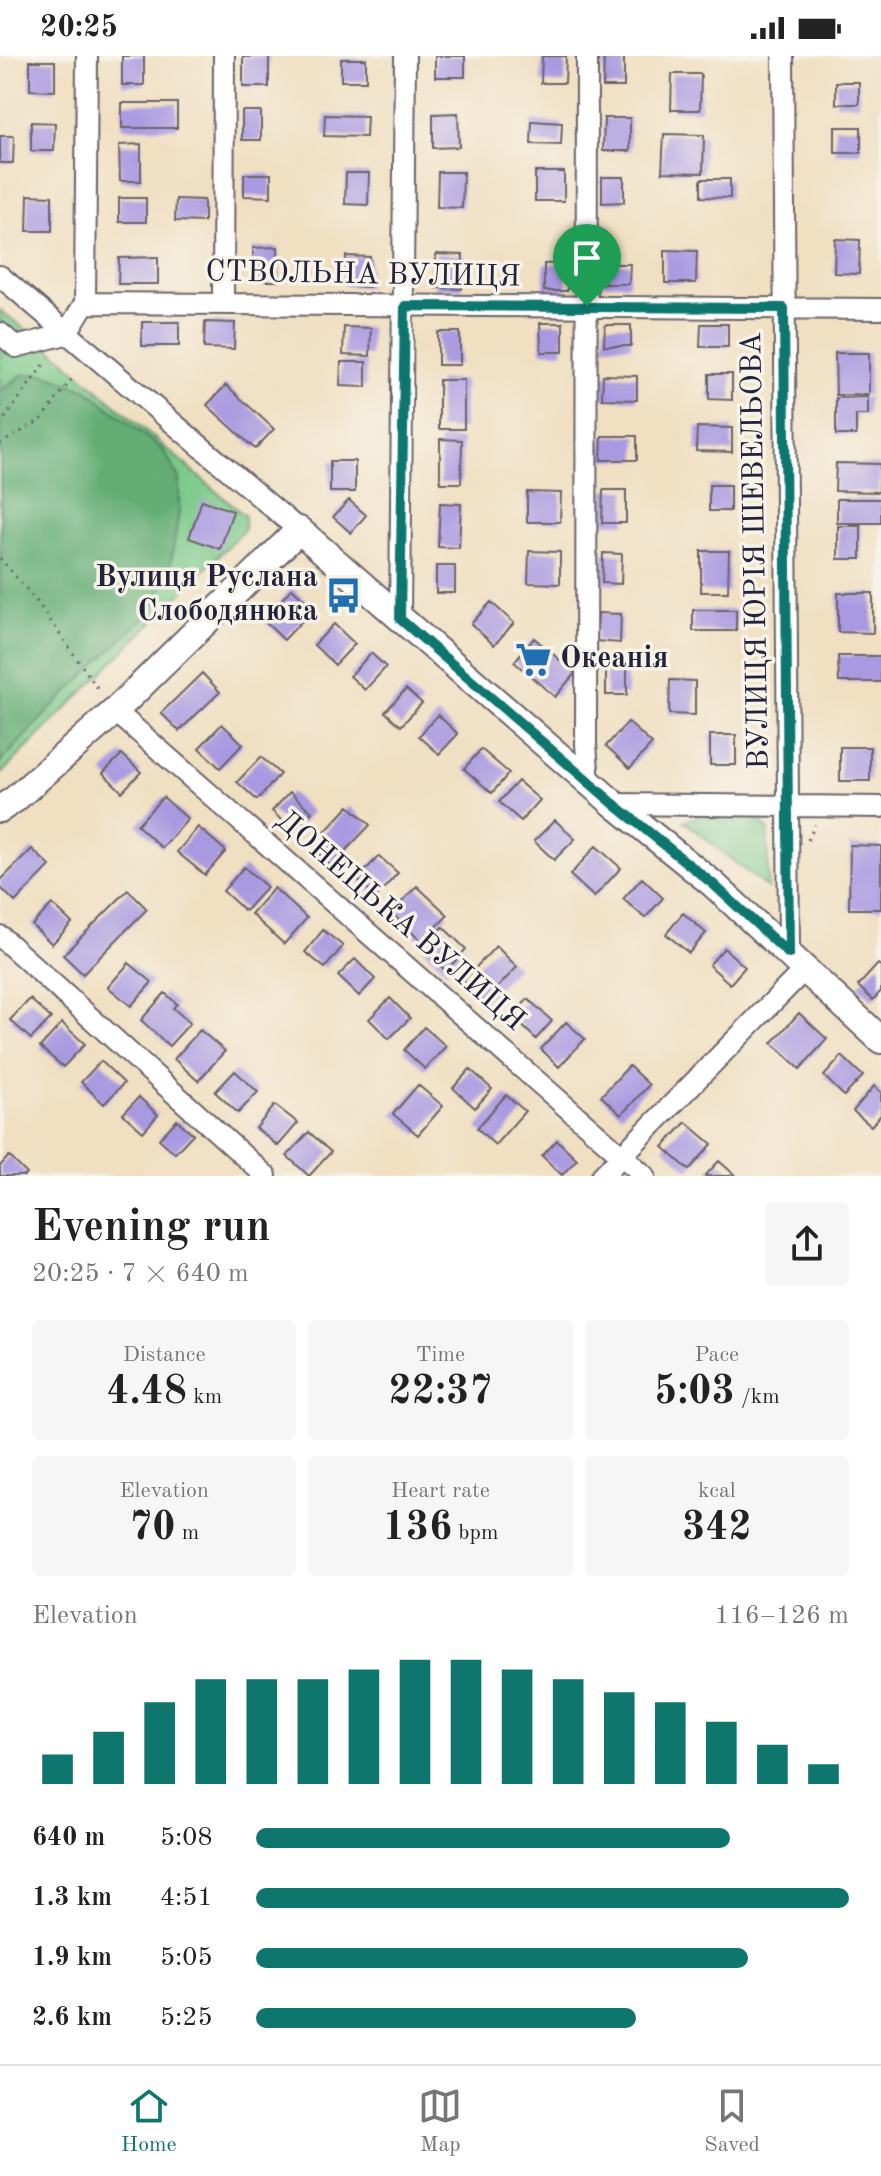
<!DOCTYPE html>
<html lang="en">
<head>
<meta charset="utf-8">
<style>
	body { margin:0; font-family:"Old Standard TT",serif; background:#f6f6f6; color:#222; height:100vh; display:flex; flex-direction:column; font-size:30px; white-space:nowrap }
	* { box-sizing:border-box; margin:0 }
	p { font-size:26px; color:#767676 }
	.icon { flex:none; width:44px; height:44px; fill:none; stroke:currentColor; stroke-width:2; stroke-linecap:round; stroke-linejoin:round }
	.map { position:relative; height:1120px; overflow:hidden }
	.drawer { display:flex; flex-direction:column; background:#fff; flex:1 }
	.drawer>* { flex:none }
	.pin { position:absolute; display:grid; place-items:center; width:68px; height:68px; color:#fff; margin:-82px -34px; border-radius:50% 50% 50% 0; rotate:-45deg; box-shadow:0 0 8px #0007 }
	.pin .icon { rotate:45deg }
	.round { display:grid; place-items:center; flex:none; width:84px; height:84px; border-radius:8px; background:#f6f6f6 }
	.overview { display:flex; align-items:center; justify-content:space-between; height:136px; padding:0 32px }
	h1 { font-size:44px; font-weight:800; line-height:60px }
	.figures { display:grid; grid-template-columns:repeat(3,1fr); gap:12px; height:136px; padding:8px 32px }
	.figures div { display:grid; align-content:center; border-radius:8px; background:#f6f6f6; text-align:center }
	.figures b { font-size:40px; font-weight:800 }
	.figures small { font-size:22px; font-weight:400 }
	.figures p { font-size:22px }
	.chart { height:224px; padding:16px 32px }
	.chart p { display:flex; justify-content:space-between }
	.chart svg { width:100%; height:144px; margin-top:8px; stroke:#0f766e; stroke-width:6 }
	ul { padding:0 32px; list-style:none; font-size:26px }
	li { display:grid; grid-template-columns:128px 96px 1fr; align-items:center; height:60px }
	li i { height:20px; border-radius:10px; background:#0f766e }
	.status { display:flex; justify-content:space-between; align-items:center; height:56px; padding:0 40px; background:#fff; direction:ltr }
	.status svg { height:22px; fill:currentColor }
	.tabs { display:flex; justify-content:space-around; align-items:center; height:112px; border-top:2px solid #e0e0e0; background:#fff; font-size:22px; color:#767676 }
	.tabs a { display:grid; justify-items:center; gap:4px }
	.tabs .active { color:#0f766e }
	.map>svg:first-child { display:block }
	.green { fill:#7ac989; stroke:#4e7662; stroke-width:2 }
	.forest { fill:#63ad75; stroke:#426858; stroke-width:2 }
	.building { fill:#a999e1 }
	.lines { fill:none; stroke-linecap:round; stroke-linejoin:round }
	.minor-casing { stroke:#6a646a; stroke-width:24 }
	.major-casing { stroke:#6a646a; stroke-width:30 }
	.path { stroke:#6a646a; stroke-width:3; stroke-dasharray:2 6; stroke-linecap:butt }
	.minor { stroke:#fff; stroke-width:20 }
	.major { stroke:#fff; stroke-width:26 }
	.route-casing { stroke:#fff; stroke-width:16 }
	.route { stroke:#0f766e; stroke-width:10 }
	.labels { text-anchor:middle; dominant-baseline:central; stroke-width:7; stroke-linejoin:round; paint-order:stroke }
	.street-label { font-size:30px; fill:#22223b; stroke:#f7f3e8 }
	.poi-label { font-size:30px; font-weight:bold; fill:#22223b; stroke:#f7f3e8; text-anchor:end }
</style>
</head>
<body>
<div class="status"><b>20:25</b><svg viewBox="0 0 49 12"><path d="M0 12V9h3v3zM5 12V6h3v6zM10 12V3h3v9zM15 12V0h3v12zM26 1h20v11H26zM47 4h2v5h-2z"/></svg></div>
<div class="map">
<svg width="881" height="1120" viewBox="0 0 881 1120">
	<rect width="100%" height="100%" fill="#f7f3e8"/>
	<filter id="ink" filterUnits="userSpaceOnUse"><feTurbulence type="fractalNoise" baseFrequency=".0125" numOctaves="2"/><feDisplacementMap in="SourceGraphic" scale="16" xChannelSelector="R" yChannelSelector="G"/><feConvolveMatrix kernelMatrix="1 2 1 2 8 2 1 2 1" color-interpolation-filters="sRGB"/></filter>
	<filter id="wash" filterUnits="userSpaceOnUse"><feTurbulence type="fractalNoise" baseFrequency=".006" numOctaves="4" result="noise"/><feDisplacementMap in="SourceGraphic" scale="32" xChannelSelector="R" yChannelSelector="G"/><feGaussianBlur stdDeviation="1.8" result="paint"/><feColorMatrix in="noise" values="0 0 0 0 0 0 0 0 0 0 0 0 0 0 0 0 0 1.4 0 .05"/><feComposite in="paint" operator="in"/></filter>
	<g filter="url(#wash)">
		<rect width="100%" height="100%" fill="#f0dfc1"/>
		<path class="green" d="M0,254l53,41 192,165 -1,14 -244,245z
			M698,760h55l15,13v60l-84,-68z"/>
		<path class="forest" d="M44,318l43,16 77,61 15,27v35l-10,60 -19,39 -98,95 -52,56v-372l22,-16z"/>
		<g id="blocks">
			<path class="building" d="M122,0h22v29h-22z
				M269,0v31h-26v-30z
				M435,0h30v21h-30z
				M542,0h24l-1,27h-24z
				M604,0h20v31h-21z
				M341,3h25v22h-25z
				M30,5h25v30l-25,-1z
				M672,18h29l-1,36h-29z
				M836,26h23v22h-23z
				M122,47h55v25h-55z
				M242,55h19v29h-19z
				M458,57l1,34 -26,1v-34z
				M325,59l42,1 -1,21 -42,-1z
				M604,62h26v33h-27z
				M532,65l30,2 -1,22 -30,-1z
				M31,66l24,1 -1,28h-23z
				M835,71h26v26h-26z
				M664,78l40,1 -1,38 -41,-1z
				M0,80h14l-1,27h-13z
				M141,88v37h-21l-1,-36z
				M438,116h25l-1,36 -25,-1z
				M535,116h29v29h-29z
				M346,117h23l-1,32 -23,-1z
				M244,118h27v23l-27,-1z
				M602,121h22v25l-22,1z
				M701,123h29v19l-29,-1z
				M28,139l24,1v35h-25z
				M119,142h27v24h-27z
				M176,143l28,1v22l-29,-1z
				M835,183l25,1 -1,34 -25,-1z
				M278,191l1,34h-25l-1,-33z
				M665,194l32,1 -1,32h-31z
				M436,198l27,1 -1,34 -27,-1z
				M346,200l24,1 -1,30 -24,-1z
				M158,201v27h-40l1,-26z
				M567,207v28h-23v-27z
				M604,208h26l-1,20h-25z
				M142,266h37v24h-37z
				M205,266l30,1 -1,26 -30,-1z
				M540,267h23v29h-22z
				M701,268h27v23h-28z
				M605,269h26v21h-27z
				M344,271l27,1 -1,28 -27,-1z
				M438,276h22v33h-22z
				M835,297h34v42h-33z
				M341,306h25v25l-26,-1z
				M709,318h23v26l-23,-1z
				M603,319l34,1v24l-35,-1z
				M439,324h25v49h-25z
				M226,329l48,44 -19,20 -48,-44z
				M868,341v18h-12v20h-20v-37z
				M697,371l35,1v24l-36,-1z
				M602,380h35v24h-36z
				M440,383l22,1 -1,43h-21z
				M330,405h25v31h-25z
				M836,407l44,1 -1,28 -44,-1z
				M709,429h21v26h-21z
				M603,434h23v33h-24z
				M527,436l34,1 -1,29h-33z
				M837,443h44v24h-44z
				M202,444l31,11 -13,38 -31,-11z
				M349,444l17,15 -15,18 -18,-16z
				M440,447l21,1 -2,44 -21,-1z
				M838,470h23v33h-23z
				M529,495l31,1v32l-32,-1z
				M701,495h28l-1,41h-27z
				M603,497l19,1 -1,30 -19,-1z
				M436,510h19v27h-19z
				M292,532l22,20 -30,32 -21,-20z
				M838,537h35v40l-35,-1z
				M491,546l23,21 -20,22 -23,-21z
				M693,554h43v21h-43z
				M598,557l23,1 -1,29 -24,-2z
				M334,568l21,20 -20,21 -21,-20z
				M534,582l41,35 -20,24 -41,-35z
				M371,597l15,14 -21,23 -15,-14z
				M838,600h43v26h-42z
				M606,610h21v29h-21z
				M202,617l18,19 -41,39 -18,-18z
				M670,624l25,1v34l-26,-1z
				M406,633l16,14 -21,23 -16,-14z
				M438,659l20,19 -19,20 -20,-18z
				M628,666l24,22 -22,24 -24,-22z
				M222,668l21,20 -23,24 -21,-20z
				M710,679h26v30h-26z
				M840,691h30v34h-30z
				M481,693l28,24 -17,20 -28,-24z
				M122,698l19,18 -19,20 -19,-19z
				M261,701l19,17 -23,26 -20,-18z
				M518,725l22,19 -19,21 -22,-19z
				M290,736l22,20 -18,20 -22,-21z
				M163,741l25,22 -26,29 -25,-23z
				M349,750l21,19 -39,41 -20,-19z
				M555,764l20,19 -21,21 -20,-19z
				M198,771l28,24 -21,24 -28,-23z
				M850,789l31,1v63h-32z
				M596,790l25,22 -27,29 -24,-22z
				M32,793l18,17 -35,36 -15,-15v-6z
				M379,800l19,17 -22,24 -19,-18z
				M244,811l23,20 -22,24 -22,-20z
				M642,822l21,20 -18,20 -22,-19z
				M417,830l31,29 -26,27 -31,-29z
				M274,832l33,30 -23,26 -33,-30z
				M128,834l19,19 -64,65 -20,-19z
				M52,848l20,19 -20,21 -20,-19z
				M683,857l23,20 -17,20 -23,-19z
				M443,871l23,22 -20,22 -23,-22z
				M323,874l20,16 -18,22 -20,-16z
				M496,890l21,21 -33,35 -21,-21z
				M724,892l21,19 -15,17 -21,-19z
				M355,903l20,20 -16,17 -21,-20z
				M129,907l23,19 -21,24 -23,-19z
				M878,908l3,2v25l-8,9 -15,-14z
				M165,937l12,11 -4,4 17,15 -21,23 -28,-26z
				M390,942l20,20 -21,21 -20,-20z
				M30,943l21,19 -20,21 -21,-19z
				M528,943l24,22 -16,18 -24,-23z
				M799,957l28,26 -27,30 -28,-26z
				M566,966l19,17 -26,28 -18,-18z
				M62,967l23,21 -22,23 -23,-20z
				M424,971l22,19 -21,23 -21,-19z
				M200,974l25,21 -27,30 -24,-22z
				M842,1000l21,20 -19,20 -20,-20z
				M101,1005l23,22 -20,21 -23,-22z
				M629,1010l20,19 -28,30 -20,-19z
				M470,1013l22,20 -17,19 -22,-20z
				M235,1015l23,21 -20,21 -23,-21z
				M418,1029l25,21 -25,29 -25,-21z
				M874,1030l7,6v23l-10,11 -18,-15z
				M506,1039l19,16 -30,34 -18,-17z
				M139,1041l19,18 -15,17 -20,-18z
				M275,1049l23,18 -20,23 -22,-18z
				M177,1064l16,14 -18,19 -16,-14z
				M686,1066l26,22 -23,26 -26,-23z
				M309,1076l22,20 -22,24 -22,-20z
				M557,1084l20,19 -15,16 -20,-19z
				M9,1100l18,18 -2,2h-25v-10z
				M719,1105l17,15h-31z"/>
		</g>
	</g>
	<g filter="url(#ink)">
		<use href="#blocks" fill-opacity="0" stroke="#6a646a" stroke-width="2"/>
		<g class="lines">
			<defs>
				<path id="minor" d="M587,0l-1,688 3,39
					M783,0l6,898
					M0,220l299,254
					M85,247l796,6
					M223,247l1,-247
					M0,277l16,14 50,-13 19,-31 2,-247
					M400,563l5,-563
					M115,655l530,465
					M614,748l267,3
					M0,880l266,240
					M602,1120l203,-207"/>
				<path id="major" d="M0,753l15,-10 100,-88 184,-181 315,274 99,80 168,156"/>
			</defs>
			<use href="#minor" class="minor-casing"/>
			<use href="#major" class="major-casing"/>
			<path class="path" d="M0,369l47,-65
				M0,388l42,-25 32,-43
				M0,502l38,45 60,86
				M808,784l7,-15"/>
			<use href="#minor" class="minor"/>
			<use href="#major" class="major"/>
		</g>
	</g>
	<g class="lines" filter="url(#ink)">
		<defs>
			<path id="route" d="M405,250l379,2 5,646 -76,-70 -99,-80 -214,-185z"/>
		</defs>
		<use href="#route" class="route-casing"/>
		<use href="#route" class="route"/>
	</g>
	<defs>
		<symbol id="bus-bare" viewBox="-9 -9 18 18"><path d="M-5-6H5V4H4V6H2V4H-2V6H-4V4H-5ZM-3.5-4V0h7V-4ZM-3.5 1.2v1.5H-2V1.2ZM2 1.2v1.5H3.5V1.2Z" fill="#1f6fb2" stroke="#f7f3e8" stroke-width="2.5" paint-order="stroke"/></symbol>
		<symbol id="supermarket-bare" viewBox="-9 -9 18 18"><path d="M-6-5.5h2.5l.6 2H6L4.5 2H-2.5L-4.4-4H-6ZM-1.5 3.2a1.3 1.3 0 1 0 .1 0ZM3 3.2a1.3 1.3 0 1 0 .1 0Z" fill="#1f6fb2" stroke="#f7f3e8" stroke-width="2.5" paint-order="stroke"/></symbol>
	</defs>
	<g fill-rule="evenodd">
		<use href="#bus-bare" x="318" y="514" width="51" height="51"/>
		<use href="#supermarket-bare" x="508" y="578" width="51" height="51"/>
	</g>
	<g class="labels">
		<g class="street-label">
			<text transform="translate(363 219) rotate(1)">СТВОЛЬНА ВУЛИЦЯ</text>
			<text transform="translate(756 495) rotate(-91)">ВУЛИЦЯ ЮРІЯ ШЕВЕЛЬОВА</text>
			<text transform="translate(400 865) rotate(41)">ДОНЕЦЬКА ВУЛИЦЯ</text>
		</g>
		<g class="poi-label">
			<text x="318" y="522">Вулиця Руслана<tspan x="318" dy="34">Слободянюка</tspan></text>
			<text x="560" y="603" text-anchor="start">Океанія</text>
		</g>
	</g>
</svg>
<div class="pin" style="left:587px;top:250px;background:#1e9e55"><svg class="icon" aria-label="arrive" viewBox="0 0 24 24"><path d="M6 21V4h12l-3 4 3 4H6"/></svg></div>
</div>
<section class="drawer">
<div class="overview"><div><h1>Evening run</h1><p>20:25 · 7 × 640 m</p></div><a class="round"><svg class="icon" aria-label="share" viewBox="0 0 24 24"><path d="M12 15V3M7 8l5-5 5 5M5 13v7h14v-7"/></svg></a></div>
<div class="figures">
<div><p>Distance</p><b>4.48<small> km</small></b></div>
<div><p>Time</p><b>22:37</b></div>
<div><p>Pace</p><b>5:03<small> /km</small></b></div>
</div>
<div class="figures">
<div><p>Elevation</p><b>70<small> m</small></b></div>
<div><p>Heart rate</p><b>136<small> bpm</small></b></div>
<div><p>kcal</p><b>342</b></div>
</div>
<div class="chart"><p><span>Elevation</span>116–126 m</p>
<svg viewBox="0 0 160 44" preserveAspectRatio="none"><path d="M5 44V35M15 44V28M25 44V19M35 44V12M45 44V12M55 44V12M65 44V9M75 44V6M85 44V6M95 44V9M105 44V12M115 44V16M125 44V19M135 44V25M145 44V32M155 44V38"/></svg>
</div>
<ul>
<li><b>640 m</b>5:08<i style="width:80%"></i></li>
<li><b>1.3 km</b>4:51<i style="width:100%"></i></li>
<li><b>1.9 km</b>5:05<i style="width:83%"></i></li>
<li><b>2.6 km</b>5:25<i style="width:64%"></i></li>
</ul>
</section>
<nav class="tabs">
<a class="active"><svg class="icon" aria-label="home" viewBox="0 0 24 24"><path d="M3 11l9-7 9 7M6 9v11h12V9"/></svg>Home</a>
<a><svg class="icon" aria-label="map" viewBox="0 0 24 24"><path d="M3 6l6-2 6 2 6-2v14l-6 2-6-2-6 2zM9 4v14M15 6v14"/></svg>Map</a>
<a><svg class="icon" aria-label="saved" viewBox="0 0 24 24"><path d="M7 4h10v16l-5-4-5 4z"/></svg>Saved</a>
</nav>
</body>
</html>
